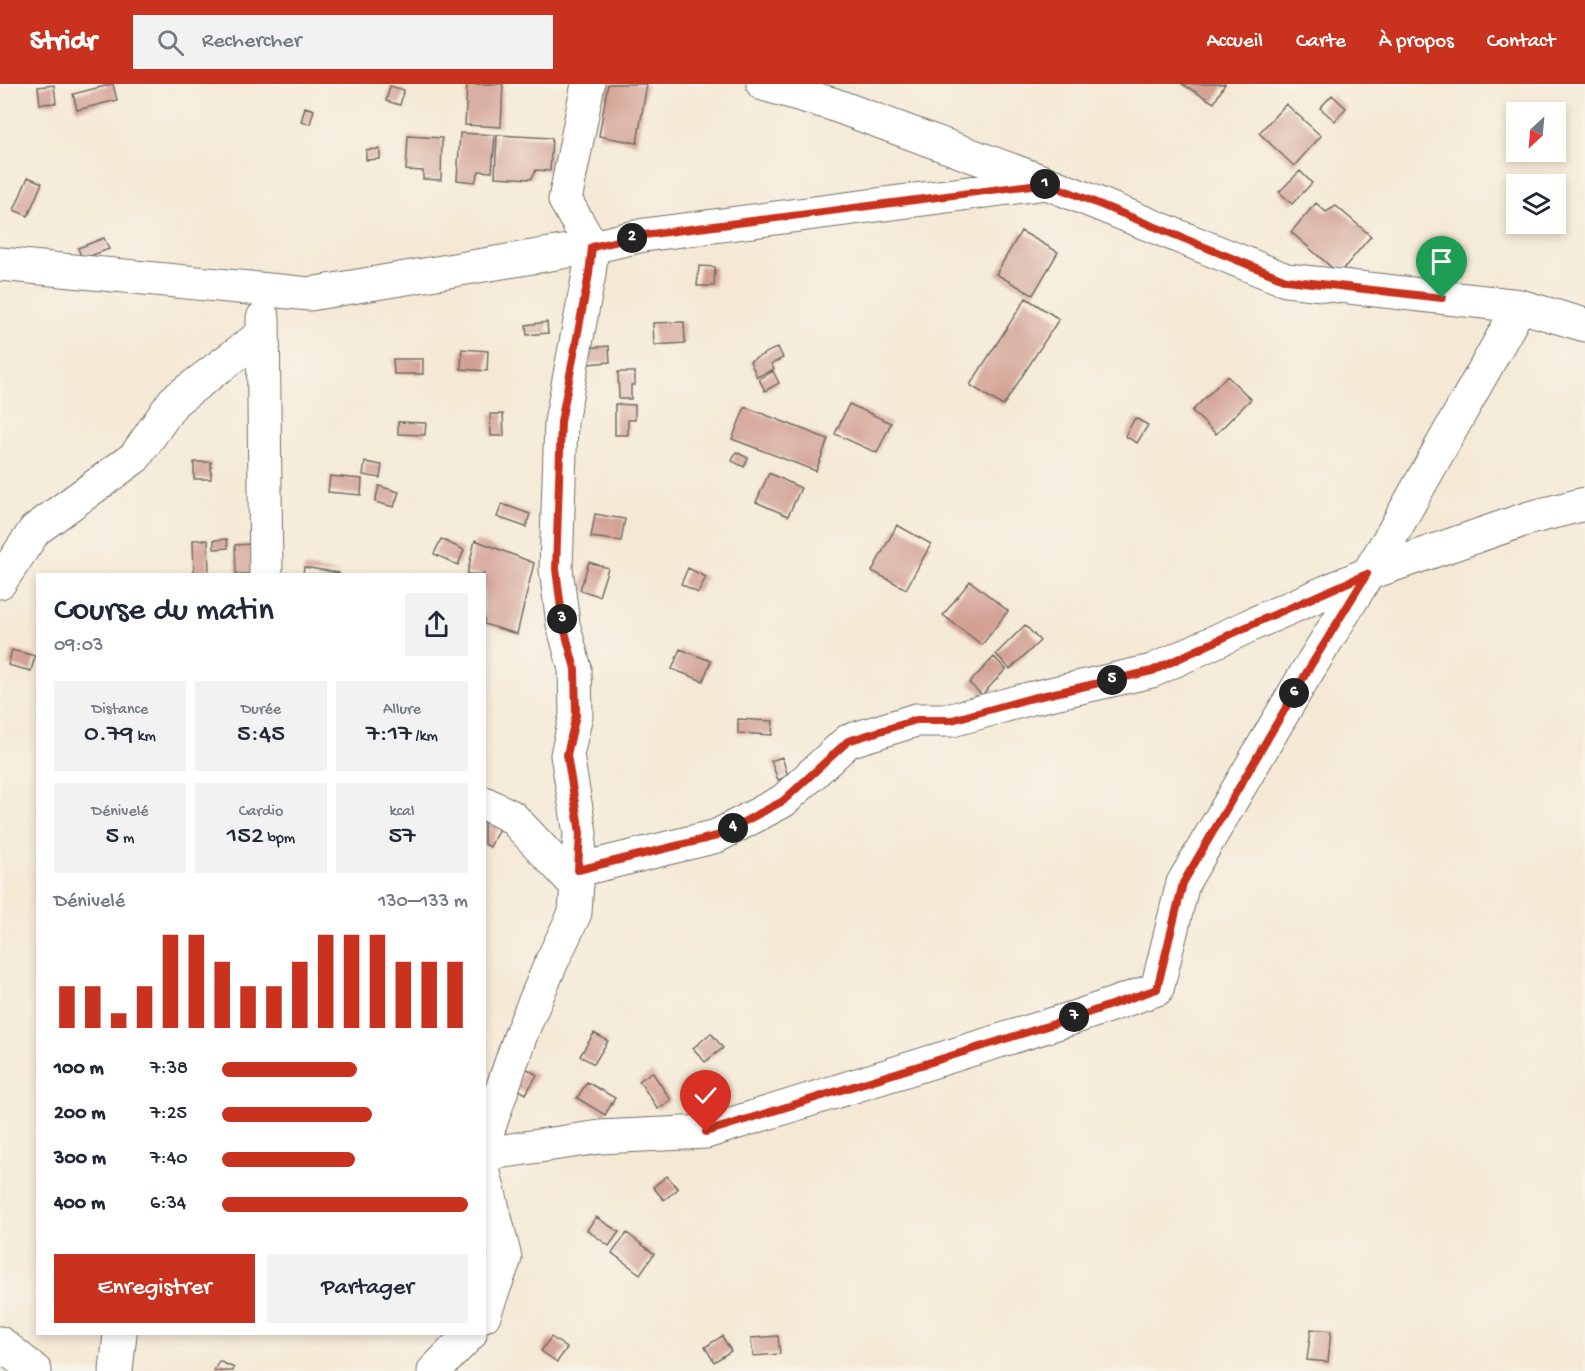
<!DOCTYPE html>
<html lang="fr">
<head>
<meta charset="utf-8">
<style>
	body { margin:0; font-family:"Gochi Hand",sans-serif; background:#f2f2f3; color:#1f2937; height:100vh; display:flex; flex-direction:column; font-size:22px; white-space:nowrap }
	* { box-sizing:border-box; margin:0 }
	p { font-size:20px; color:#747a83 }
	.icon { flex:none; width:33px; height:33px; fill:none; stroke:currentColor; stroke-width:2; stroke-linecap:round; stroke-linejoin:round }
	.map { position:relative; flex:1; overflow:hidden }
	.panel { position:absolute; left:36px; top:489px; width:450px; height:762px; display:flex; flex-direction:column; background:#fff; border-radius:0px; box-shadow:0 3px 9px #0003 }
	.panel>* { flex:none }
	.needle { width:39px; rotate:206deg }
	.buttons { position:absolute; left:1506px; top:18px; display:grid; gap:12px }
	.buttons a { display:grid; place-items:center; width:60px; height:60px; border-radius:0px; background:#fff; box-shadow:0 3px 9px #0003; font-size:30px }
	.pin { position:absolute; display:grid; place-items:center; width:51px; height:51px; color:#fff; margin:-62px -26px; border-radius:50% 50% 50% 0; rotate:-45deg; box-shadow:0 0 6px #0007 }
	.pin .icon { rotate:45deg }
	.km { position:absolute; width:30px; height:30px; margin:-15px; border-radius:50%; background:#222; color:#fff; font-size:16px; line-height:30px; text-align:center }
	.round { display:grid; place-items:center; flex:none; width:63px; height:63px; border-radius:0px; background:#f2f2f3 }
	.overview { display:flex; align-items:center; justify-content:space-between; height:102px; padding:0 18px }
	h1 { font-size:33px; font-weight:600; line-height:45px }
	.figures { display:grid; grid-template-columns:repeat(3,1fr); gap:9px; height:102px; padding:6px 18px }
	.figures div { display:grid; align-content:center; border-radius:0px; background:#f2f2f3; text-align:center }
	.figures b { font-size:26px; font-weight:600 }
	.figures small { font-size:16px; font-weight:400 }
	.figures p { font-size:16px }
	.chart { height:168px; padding:12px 18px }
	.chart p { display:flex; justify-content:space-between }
	.chart svg { width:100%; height:108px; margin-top:6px; stroke:#c8321e; stroke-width:6 }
	.button { display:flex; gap:12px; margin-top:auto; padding:12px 18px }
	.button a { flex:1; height:69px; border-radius:0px; background:#c8321e; color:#fff; font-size:24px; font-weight:600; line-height:69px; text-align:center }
	.button a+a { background:#f2f2f3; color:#1f2937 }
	ul { padding:0 18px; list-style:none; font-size:20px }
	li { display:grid; grid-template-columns:96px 72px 1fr; align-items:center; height:45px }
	li i { height:15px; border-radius:8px; background:#c8321e }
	header { display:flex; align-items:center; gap:36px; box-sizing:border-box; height:84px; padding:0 30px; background:#c8321e; color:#fff }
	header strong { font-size:28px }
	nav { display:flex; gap:33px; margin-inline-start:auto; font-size:21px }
	.search { width:420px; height:54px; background:#f2f2f3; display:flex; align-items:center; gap:15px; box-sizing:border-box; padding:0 21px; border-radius:0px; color:#747a83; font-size:22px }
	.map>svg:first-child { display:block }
	.building { fill:#d3a194 }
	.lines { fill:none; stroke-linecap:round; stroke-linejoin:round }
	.minor-casing { stroke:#726e66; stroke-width:35 }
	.minor { stroke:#fff; stroke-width:33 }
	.route-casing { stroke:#fff; stroke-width:12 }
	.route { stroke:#c8321e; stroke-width:8 }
</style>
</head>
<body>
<header>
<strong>Stridr</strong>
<div class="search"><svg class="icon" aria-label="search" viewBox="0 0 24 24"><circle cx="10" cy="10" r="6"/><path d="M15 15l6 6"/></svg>Rechercher</div>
<nav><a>Accueil</a><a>Carte</a><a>À propos</a><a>Contact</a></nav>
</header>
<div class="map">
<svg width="1585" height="1287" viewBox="0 0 1585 1287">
	<rect width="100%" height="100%" fill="#f7f3e8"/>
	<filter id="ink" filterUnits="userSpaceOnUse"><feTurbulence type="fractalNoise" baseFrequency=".0167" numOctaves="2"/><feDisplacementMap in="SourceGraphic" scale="12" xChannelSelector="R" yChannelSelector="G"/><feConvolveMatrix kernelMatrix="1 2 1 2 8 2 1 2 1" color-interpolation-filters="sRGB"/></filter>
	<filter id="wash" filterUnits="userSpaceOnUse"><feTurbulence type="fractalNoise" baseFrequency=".008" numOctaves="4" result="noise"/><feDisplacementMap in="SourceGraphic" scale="24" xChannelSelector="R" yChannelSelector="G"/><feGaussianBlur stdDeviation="1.35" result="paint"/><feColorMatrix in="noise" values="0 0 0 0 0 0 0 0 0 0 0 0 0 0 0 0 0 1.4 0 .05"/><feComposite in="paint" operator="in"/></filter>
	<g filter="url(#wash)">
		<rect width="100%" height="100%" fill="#f5e9d5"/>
		<g id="blocks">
			<path class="building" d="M113,0l4,16 -40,10 -4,-16z
				M467,0h36l-2,43 -36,-2z
				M608,0h39l-10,59 -38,-7z
				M1182,0h43l-11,19z
				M54,1l2,18 -16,1 -2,-17z
				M390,2l14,4 -4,15 -14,-4z
				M1332,11l14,13 -11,13 -15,-13z
				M1286,20l35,32 -27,30 -35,-33z
				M305,23l9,3 -4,14 -9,-2z
				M460,49l35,2 -3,37 -13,-1 -4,11 -18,-2z
				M497,51l55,3 -2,33 -14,-1 -5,9 -36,-2z
				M408,52l34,2 -1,42 -18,-1v-8l-17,-1z
				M380,65v10l-14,1v-10z
				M1300,87l12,12 -20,21 -13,-12z
				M28,93l14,6 -14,33 -14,-6z
				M1316,119l10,9 10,-6 35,30 -32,38 -48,-42z
				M1021,147l37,21 -25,43 -37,-21z
				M104,154l5,11 -27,10 -4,-11z
				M699,182l16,1 -1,19h-17z
				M1026,214l33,21 -56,87 -33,-21z
				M547,238l1,11 -21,2 -1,-10z
				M684,238l1,21 -31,2 -1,-22z
				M609,262l1,16 -23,2 -1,-16z
				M778,263l5,11 -12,6 3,5 -17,8 -7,-16z
				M462,265l26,2 -1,20 -26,-2z
				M393,275h30v15h-29z
				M773,287l6,12 -14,8 -6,-12z
				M618,288h17v13h-4v14h-12z
				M1227,292l24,23 -35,35 -24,-23z
				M615,320l20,1v15h-7v15h-13z
				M849,320l42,19 -14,30 -42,-19z
				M745,323l83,32 -12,32 -84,-32z
				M490,330h13l1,22h-13z
				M1135,334l13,7 -11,18 -12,-7z
				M398,338l28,1 -1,12 -27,-1z
				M736,368l12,6 -4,9 -12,-6z
				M194,378h17v17h-17z
				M365,378l17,3 -2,13 -17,-3z
				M769,389l32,15 -13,28 -32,-14z
				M330,392l32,3 -1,16 -33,-3z
				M379,402l20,6 -5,15 -19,-5z
				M502,420l28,10 -4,13 -29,-10z
				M595,430l30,5 -4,22 -30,-4z
				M897,441l34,19 -25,45 -34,-18z
				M227,455l1,9 -14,1v-9z
				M441,455l23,11 -6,15 -24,-11z
				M193,456h15l1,34h-15z
				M475,456l59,23 -17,71 -33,-10v-50h-17z
				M251,460l1,30h-16l-1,-29z
				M589,478l19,6 -9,28 -19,-6z
				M304,483l35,6v1h-36z
				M688,484l18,9 -8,16 -17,-9z
				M970,497l38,30 -26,34 -39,-30z
				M1025,541l15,16 -30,28 -14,-15z
				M680,565l31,12 -8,20 -31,-12z
				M12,566l23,6 -4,15 -23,-6z
				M994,573l12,12 -24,26 -13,-12z
				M738,635l35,2 -1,14 -34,-2z
				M782,673l6,19 -10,4 -7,-19z
				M484,729l18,9 -12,25 -6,-3z
				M594,949l14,8 -14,23 -14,-8z
				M711,949l12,15 -18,14 -12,-14z
				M526,984l11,7 -11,19 -12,-7z
				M652,988l19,28 -13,9 -19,-28z
				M587,998l28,16 -10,17 -28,-17z
				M667,1092l11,13 -14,11 -11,-13z
				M596,1133l23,15 -10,14 -22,-16z
				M627,1149l27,21 -14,20 -28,-21z
				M1311,1245l20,2 -3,31 -21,-2z
				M722,1252l9,15 -17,11 -9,-15z
				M778,1252l2,18 -27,2 -2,-18z
				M551,1253l16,11 -10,14 -16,-11z
				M219,1277l15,7 -1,3h-19z"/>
		</g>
	</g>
	<g filter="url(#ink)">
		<use href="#blocks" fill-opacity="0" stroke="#726e66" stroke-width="1.5"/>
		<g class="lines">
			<defs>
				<path id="minor" d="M763,0l69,20 209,77
					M0,180l310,30 282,-47 52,-12 403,-52 239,97 234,26 65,19
					M263,234l3,256
					M0,498l35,-52 100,-73 39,-56 89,-67
					M484,719l28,14 65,69
					M578,786l139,-34 66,-35 65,-60 68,-21h36l76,-21 124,-28 103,-48 112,-49 162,-56 56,-14
					M484,1058l37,-108 31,-73 23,-48 5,-80 -13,-78 9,-40 -1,-46 -12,-45 -7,-55 5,-147 28,-148 3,-27 -27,-47 23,-116
					M484,1070l116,-17 106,-5 370,-115 81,-28 26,-106 122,-208 85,-137 130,-232
					M484,1089l21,85 -21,57
					M0,1259l35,28
					M116,1287l4,-37
					M434,1287l36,-37"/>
			</defs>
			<use href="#minor" class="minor-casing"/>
			<use href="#minor" class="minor"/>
		</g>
	</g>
	<g class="lines" filter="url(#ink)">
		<defs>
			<path id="route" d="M706,1048l370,-115 81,-28 26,-106 122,-208 62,-101 -112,49 -103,48 -124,28 -76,21h-36l-68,21 -65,60 -66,35 -139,34 2,-37 -13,-78 9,-40 -1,-46 -12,-45 -7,-55 5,-147 28,-148 3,-27 52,-12 403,-52 239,97 156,18"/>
		</defs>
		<use href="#route" class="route-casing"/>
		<use href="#route" class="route"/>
	</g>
</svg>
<div class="buttons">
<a><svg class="needle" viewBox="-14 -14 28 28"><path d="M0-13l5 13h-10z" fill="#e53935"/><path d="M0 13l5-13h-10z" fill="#747a83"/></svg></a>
<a><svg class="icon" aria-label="layers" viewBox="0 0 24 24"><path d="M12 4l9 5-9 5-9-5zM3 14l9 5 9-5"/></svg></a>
</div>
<div class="pin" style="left:1442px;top:214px;background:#1e9e55"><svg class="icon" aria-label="arrive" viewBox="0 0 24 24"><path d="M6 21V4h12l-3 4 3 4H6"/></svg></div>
<div class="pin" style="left:706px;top:1048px;background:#d93025"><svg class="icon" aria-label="check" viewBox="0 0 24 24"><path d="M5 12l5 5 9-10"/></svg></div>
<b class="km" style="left:1045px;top:100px">1</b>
<b class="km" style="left:632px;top:154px">2</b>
<b class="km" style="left:562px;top:535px">3</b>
<b class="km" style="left:733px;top:744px">4</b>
<b class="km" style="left:1112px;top:596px">5</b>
<b class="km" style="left:1294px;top:609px">6</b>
<b class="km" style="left:1074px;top:933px">7</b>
<section class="panel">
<div class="overview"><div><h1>Course du matin</h1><p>09:03</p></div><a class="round"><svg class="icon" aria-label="share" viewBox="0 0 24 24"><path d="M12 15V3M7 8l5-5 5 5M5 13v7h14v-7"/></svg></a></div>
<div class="figures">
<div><p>Distance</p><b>0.79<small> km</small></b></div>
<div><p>Durée</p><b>5:45</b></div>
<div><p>Allure</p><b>7:17<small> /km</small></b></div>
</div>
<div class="figures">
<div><p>Dénivelé</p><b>5<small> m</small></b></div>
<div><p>Cardio</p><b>152<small> bpm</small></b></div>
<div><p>kcal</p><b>57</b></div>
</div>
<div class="chart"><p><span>Dénivelé</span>130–133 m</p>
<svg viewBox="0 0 160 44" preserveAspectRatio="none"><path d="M5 44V27M15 44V27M25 44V38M35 44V27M45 44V6M55 44V6M65 44V17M75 44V27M85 44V27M95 44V17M105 44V6M115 44V6M125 44V6M135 44V17M145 44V17M155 44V17"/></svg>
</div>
<ul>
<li><b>100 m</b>7:38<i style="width:55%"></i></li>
<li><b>200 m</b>7:25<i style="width:61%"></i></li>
<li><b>300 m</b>7:40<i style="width:54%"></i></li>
<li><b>400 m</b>6:34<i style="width:100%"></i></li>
</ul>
<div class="button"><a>Enregistrer</a><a>Partager</a></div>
</section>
</div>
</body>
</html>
